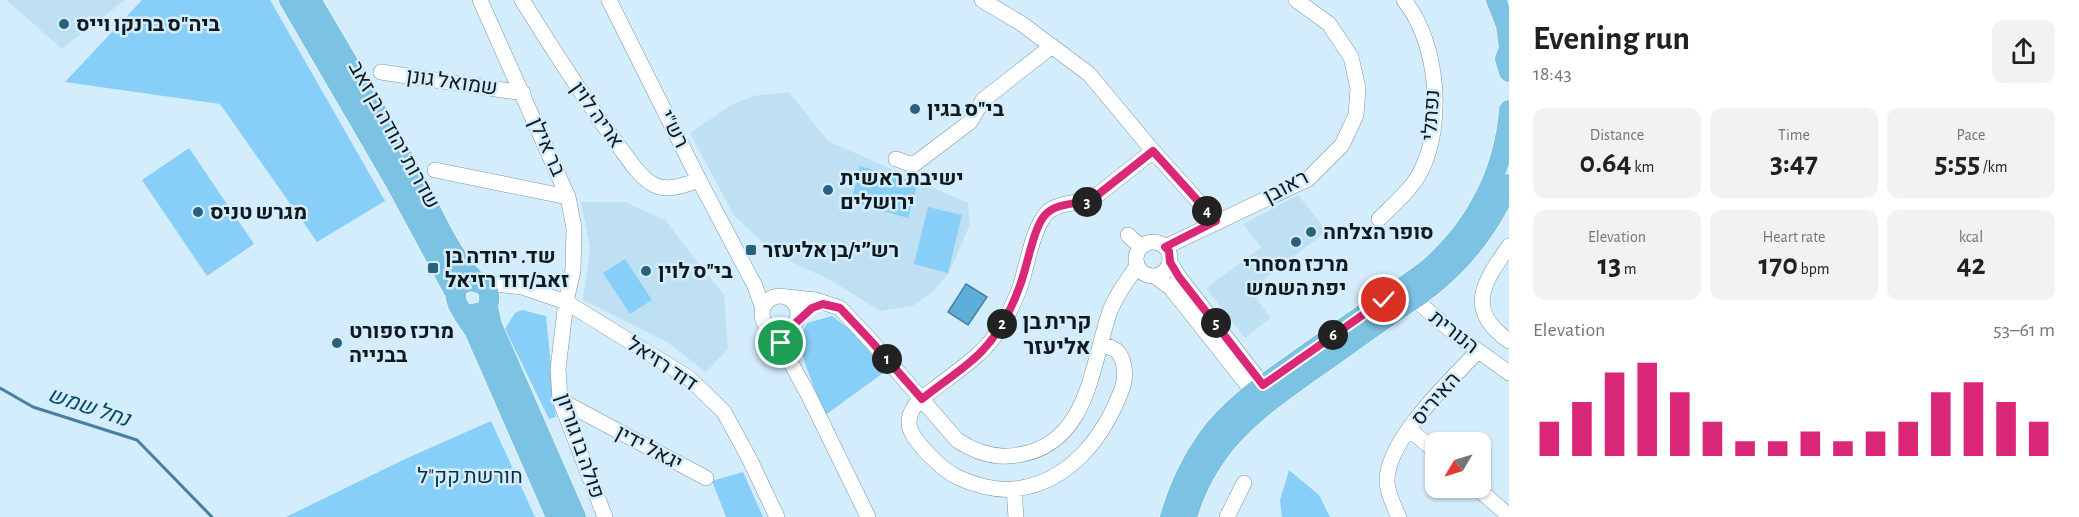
<!DOCTYPE html>
<html lang="en">
<head>
<meta charset="utf-8">
<style>
	body { margin:0; font-family:"Alegreya Sans",Heebo,sans-serif; background:#f2f2f2; color:#202124; height:100vh; display:flex; flex-direction:column; font-size:22px; white-space:nowrap }
	* { box-sizing:border-box; margin:0 }
	p { font-size:20px; color:#757577 }
	.icon { flex:none; width:33px; height:33px; fill:none; stroke:currentColor; stroke-width:2; stroke-linecap:round; stroke-linejoin:round }
	.map { position:relative; flex:1; overflow:hidden }
	.drawer { display:flex; flex-direction:column; background:#fff; width:570px }
	.drawer>* { flex:none }
	.needle { width:39px; rotate:232deg }
	.tools { position:absolute; left:1425px; top:432px; display:grid; gap:12px }
	.tools a { display:grid; place-items:center; width:66px; height:66px; border-radius:12px; background:#fff; box-shadow:0 2px 4px #0004; font-size:30px }
	.pin { position:absolute; display:grid; place-items:center; width:51px; height:51px; color:#fff; margin:-26px; border:3px solid #fff; border-radius:50%; box-shadow:0 2px 6px #0007 }
	.km { position:absolute; width:30px; height:30px; margin:-15px; border-radius:50%; background:#222; color:#fff; font-size:16px; line-height:30px; text-align:center }
	.round { display:grid; place-items:center; flex:none; width:63px; height:63px; border-radius:12px; background:#f2f2f2 }
	.overview { display:flex; align-items:center; justify-content:space-between; height:102px; padding:0 24px }
	h1 { font-size:33px; font-weight:600; line-height:45px }
	.figures { display:grid; grid-template-columns:repeat(3,1fr); gap:9px; height:102px; padding:6px 24px }
	.figures div { display:grid; align-content:center; border-radius:12px; background:#f2f2f2; text-align:center }
	.figures b { font-size:30px; font-weight:600 }
	.figures small { font-size:16px; font-weight:400 }
	.figures p { font-size:16px }
	.chart { height:168px; padding:12px 24px }
	.chart p { display:flex; justify-content:space-between }
	.chart svg { width:100%; height:108px; margin-top:6px; stroke:#db2777; stroke-width:6 }
	main { display:flex; flex:1; min-height:0 }
	.map>svg:first-child { display:block }
	.built { fill:#bfe0f3 }
	.green { fill:#87cff8 }
	.water { fill:#5faeda; stroke:#4781a2; stroke-width:1.5 }
	.lines { fill:none; stroke-linecap:round; stroke-linejoin:round }
	.stream { stroke:#4781a2; stroke-width:3 }
	.minor-casing { stroke:#7b93a1; stroke-width:16 }
	.major-casing { stroke:#fff; stroke-width:21 }
	.minor { stroke:#fff; stroke-width:15 }
	.major { stroke:#7cc2e2; stroke-width:20 }
	.route-casing { stroke:#fff; stroke-width:12 }
	.route { stroke:#db2777; stroke-width:8 }
	.poi-dot { fill:#2c617d; stroke:#d4edfd; stroke-width:2 }
	.labels { text-anchor:middle; dominant-baseline:central; stroke-width:5; stroke-linejoin:round; paint-order:stroke }
	.poi-label { font-size:21px; font-weight:bold; fill:#10191e; stroke:#d4edfd; text-anchor:start }
	.street-label { font-size:21px; fill:#10191e; stroke:#d4edfd }
	.park-label { font-size:21px; fill:#0b3042; stroke:#d4edfd }
	.neighbourhood-label { font-size:22px; font-weight:bold; fill:#10191e; stroke:#d4edfd }
	.water-label { font-size:22px; font-style:italic; fill:#034865; stroke:#d4edfd }
</style>
</head>
<body>
<main>
<div class="map">
<svg width="1509" height="517" viewBox="0 0 1509 517">
	<rect width="100%" height="100%" fill="#d4edfd"/>
	<path class="built" d="M6,0h119l-63,49z
		M789,92l39,49 140,62 2,21 -20,47 -17,21 -21,14 -32,5 -48,-30 -42,-20 -26,-17 -31,-30 -43,-81 41,-28 22,-9z
		M1298,195l29,36 -77,59 21,28 -26,20 -39,-50 55,-41 -18,-23z
		M581,202h44l40,18 59,75 4,54 -22,23 -39,-30 -84,-42 7,-52z"/>
	<path class="green" d="M142,0h128l115,201 -68,41 -97,-138 -155,-22z
		M189,148l65,96 -47,32 -65,-96z
		M860,166l58,17 -10,35 -57,-16z
		M928,207l34,8 -14,58 -34,-9z
		M625,259l27,41 -22,14 -27,-41z
		M522,310l24,6 10,101 -7,2 -44,-90 10,-16z
		M832,316l20,15 34,40 -62,45 -26,-73 9,-20z
		M491,421l44,96h-249l119,-58z
		M1289,470l30,25 11,22h-48l-2,-17z
		M743,472l20,45h-37l-14,-36z"/>
	<path class="water" d="M966,284l21,13 -19,28 -20,-13z"/>
	<g class="lines">
		<path class="stream" d="M0,388l33,19 104,33 75,77"/>
		<defs>
			<path id="minor" d="M480,0l88,197 6,31 -1,42 -7,32 -8,67 2,31 45,117
				M522,0c31,49 61,98 96,145 9,12 20,30 33,38 15,10 33,2 48,-3
				M609,0l90,180 56,106 8,23
				M982,0l40,24 67,50 64,77 63,70
				M381,72l142,21
				M896,159l17,6 57,-43 13,-22 69,-54
				M435,170l133,27
				M1379,219c14,-14 33,-30 42,-48 24,-49 17,-127 -17,-171
				M1128,235l13,12
				M1136 259a17 17 0 1 1 34 0a17 17 0 1 1-34 0Z
				M1509,246c-25,36 -45,63 0,95
				M1165,247l143,-68 34,-34 14,-30 2,-27 -7,-31 -22,-33 -33,-24
				M1170,262l9,15 84,108 3,11
				M1156,277l15,11 82,104 9,6
				M479,282l43,5 44,15 123,76 35,34 25,46 28,59
				M1406,292l49,42 54,39
				M762 314a18 18 0 1 1 36 0a18 18 0 1 1-36 0Z
				M787,297l29,3 24,8 31,33 86,99c18,12 39,19 61,15 70,-11 73,-87 91,-141 6,-18 18,-33 28,-48
				M773,330l36,66 59,121
				M1101,344c5,2 13,4 16,7 8,8 9,25 6,35 -17,48 -52,97 -109,103 -18,2 -40,-4 -57,-12 -14,-7 -46,-36 -48,-53 0,-3 1,-10 3,-13 3,-9 15,-16 22,-22 23,-18 51,-35 66,-61 8,-12 15,-28 20,-41 7,-20 14,-69 32,-78 13,-8 30,-5 43,-12l58,-46
				M560,400l146,78
				M1409,429l27,23
				M1477,488l32,28
				M1014,489l2,28
				M1227,517l17,-34
				M1399,517c-5,-10 -11,-24 -12,-35 -1,-42 63,-101 91,-131"/>
			<path id="major" d="M289,0l106,182 61,113
				M311,0c34,57 67,114 100,171 20,37 36,80 65,110
				M1496,0l10,25 3,24
				M1509,49l-4,10 4,13
				M488,307l4,18 84,192
				M461,311l9,4 15,-4c6,-9 6,-18 -1,-26l-13,-4c-32,7 -6,35 3,49l82,187
				M1170,517c8,-28 20,-54 37,-78 21,-29 51,-51 81,-72 29,-21 59,-42 89,-62 17,-13 35,-23 52,-37 47,-41 75,-96 80,-158
				M1187,517c22,-74 68,-106 127,-148 26,-18 52,-37 78,-55 16,-11 33,-21 48,-35 30,-26 53,-58 69,-95"/>
		</defs>
		<use href="#minor" class="minor-casing"/>
		<use href="#major" class="major-casing"/>
		<use href="#minor" class="minor"/>
		<use href="#major" class="major"/>
	</g>
	<g class="lines">
		<defs>
			<path id="route" d="M781,343l-8,-13h15l24,-22 11,-4 17,4 31,33 51,58c19,-16 43,-30 60,-48 17,-18 29,-41 37,-63 8,-19 14,-60 26,-73 13,-14 34,-9 50,-18l58,-46 63,70 -51,26 4,4 1,11 9,15 84,108 121,-85"/>
		</defs>
		<use href="#route" class="route-casing"/>
		<use href="#route" class="route"/>
	</g>
	<g class="poi-dot">
		<circle cx="64" cy="24" r="6"/>
		<circle cx="915" cy="109" r="6"/>
		<circle cx="828" cy="190" r="6"/>
		<circle cx="198" cy="212" r="6"/>
		<circle cx="1311" cy="232" r="6"/>
		<circle cx="1296" cy="242" r="6"/>
		<rect x="745" y="244" width="12" height="12" rx="3"/>
		<rect x="427" y="262" width="12" height="12" rx="3"/>
		<circle cx="646" cy="271" r="6"/>
		<circle cx="337" cy="343" r="6"/>
	</g>
	<g class="labels">
		<g class="poi-label">
			<text x="76" y="24">ביה"ס ברנקו וייס</text>
			<text x="927" y="109">בי"ס בגין</text>
			<text x="840" y="178">ישיבת ראשית<tspan x="840" dy="24">ירושלים</tspan></text>
			<text x="210" y="212">מגרש טניס</text>
			<text x="1323" y="232">סופר הצלחה</text>
			<text x="763" y="250">רש״י/בן אליעזר</text>
			<text x="445" y="256">שד. יהודה בן<tspan x="445" dy="24">זאב/דוד רזיאל</tspan></text>
			<text x="1296" y="264" text-anchor="middle">מרכז מסחרי<tspan x="1296" dy="24">יפת השמש</tspan></text>
			<text x="658" y="271">בי"ס לוין</text>
			<text x="349" y="331">מרכז ספורט<tspan x="349" dy="24">בבנייה</tspan></text>
		</g>
		<g class="street-label">
			<text transform="translate(452 82) rotate(8)">שמואל גונן</text>
			<text transform="translate(597 115) rotate(55)">אריה לוין</text>
			<text transform="translate(1431 115) rotate(-86)">נפתלי</text>
			<text transform="translate(674 129) rotate(63)">רש"י</text>
			<text transform="translate(394 135) rotate(61)">שדרות יהודה בן זאב</text>
			<text transform="translate(547 147) rotate(66)">בר אילן</text>
			<text transform="translate(1286 187) rotate(-28)">ראובן</text>
			<text transform="translate(1454 332) rotate(38)">הנורית</text>
			<text transform="translate(662 364) rotate(34)">דוד רזיאל</text>
			<text transform="translate(1436 399) rotate(-49)">האיריס</text>
			<text transform="translate(580 446) rotate(71)">פולה בו גוריון</text>
			<text transform="translate(649 448) rotate(28)">יגאל ידין</text>
		</g>
		<g class="park-label">
			<text x="470" y="476">חורשת קק"ל</text>
		</g>
		<g class="neighbourhood-label">
			<text x="1057" y="322">קרית בן<tspan x="1057" dy="25">אליעזר</tspan></text>
		</g>
		<g class="water-label">
			<text transform="translate(89 407) rotate(18)">נחל שמש</text>
		</g>
	</g>
</svg>
<div class="tools">
<a><svg class="needle" viewBox="-14 -14 28 28"><path d="M0-13l5 13h-10z" fill="#e53935"/><path d="M0 13l5-13h-10z" fill="#757577"/></svg></a>
</div>
<div class="pin" style="left:781px;top:343px;background:#1e9e55"><svg class="icon" aria-label="arrive" viewBox="0 0 24 24"><path d="M6 21V4h12l-3 4 3 4H6"/></svg></div>
<div class="pin" style="left:1384px;top:300px;background:#d93025"><svg class="icon" aria-label="check" viewBox="0 0 24 24"><path d="M5 12l5 5 9-10"/></svg></div>
<b class="km" style="left:887px;top:359px">1</b>
<b class="km" style="left:1002px;top:324px">2</b>
<b class="km" style="left:1087px;top:202px">3</b>
<b class="km" style="left:1207px;top:211px">4</b>
<b class="km" style="left:1216px;top:323px">5</b>
<b class="km" style="left:1333px;top:335px">6</b>
</div>
<section class="drawer">
<div class="overview"><div><h1>Evening run</h1><p>18:43</p></div><a class="round"><svg class="icon" aria-label="share" viewBox="0 0 24 24"><path d="M12 15V3M7 8l5-5 5 5M5 13v7h14v-7"/></svg></a></div>
<div class="figures">
<div><p>Distance</p><b>0.64<small> km</small></b></div>
<div><p>Time</p><b>3:47</b></div>
<div><p>Pace</p><b>5:55<small> /km</small></b></div>
</div>
<div class="figures">
<div><p>Elevation</p><b>13<small> m</small></b></div>
<div><p>Heart rate</p><b>170<small> bpm</small></b></div>
<div><p>kcal</p><b>42</b></div>
</div>
<div class="chart"><p><span>Elevation</span>53–61 m</p>
<svg viewBox="0 0 160 44" preserveAspectRatio="none"><path d="M5 44V30M15 44V22M25 44V10M35 44V6M45 44V18M55 44V30M65 44V38M75 44V38M85 44V34M95 44V38M105 44V34M115 44V30M125 44V18M135 44V14M145 44V22M155 44V30"/></svg>
</div>
</section>
</main>
</body>
</html>
